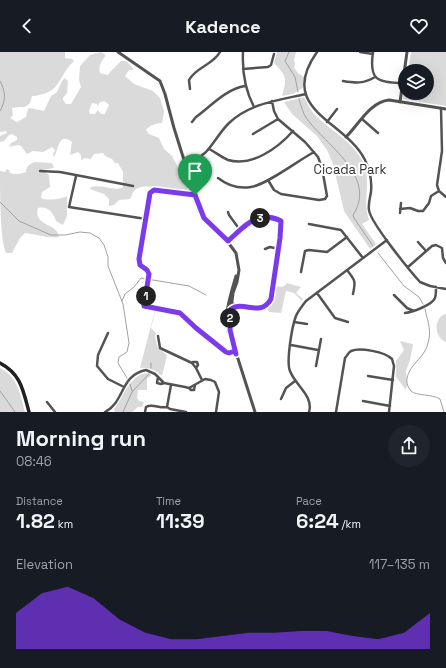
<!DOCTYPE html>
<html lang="en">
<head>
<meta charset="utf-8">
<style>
	body { margin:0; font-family:"Space Grotesk",sans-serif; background:#20242c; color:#f1f3f6; height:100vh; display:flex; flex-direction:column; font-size:15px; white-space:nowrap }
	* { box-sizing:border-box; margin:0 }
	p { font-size:13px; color:#9ea1a6 }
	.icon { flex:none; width:22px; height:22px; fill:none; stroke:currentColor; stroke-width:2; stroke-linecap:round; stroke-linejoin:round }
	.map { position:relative; height:360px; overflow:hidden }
	.drawer { display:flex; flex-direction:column; background:#171b24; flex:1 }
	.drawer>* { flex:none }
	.fabs { position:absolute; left:398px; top:12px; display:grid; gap:8px }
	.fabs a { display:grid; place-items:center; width:36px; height:36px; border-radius:50%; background:#171b24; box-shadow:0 4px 16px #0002; font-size:20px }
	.pin { position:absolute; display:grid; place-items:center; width:34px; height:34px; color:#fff; margin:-41px -17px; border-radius:50% 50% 50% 0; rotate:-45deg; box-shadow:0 0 4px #0007 }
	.pin .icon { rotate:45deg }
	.km { position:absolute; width:20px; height:20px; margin:-10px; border-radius:50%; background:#222; color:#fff; font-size:11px; line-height:20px; text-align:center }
	.round { display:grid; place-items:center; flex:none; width:42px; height:42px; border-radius:21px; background:#20242c }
	.headline { display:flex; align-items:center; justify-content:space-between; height:68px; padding:0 16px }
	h1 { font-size:22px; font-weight:600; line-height:30px }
	.metrics { display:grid; grid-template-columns:repeat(3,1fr); gap:6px; height:68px; padding:4px 16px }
	.metrics div { display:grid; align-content:center }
	.metrics b { font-size:20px; font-weight:600 }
	.metrics small { font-size:11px; font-weight:400 }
	.metrics p { font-size:11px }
	.chart { height:112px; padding:8px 16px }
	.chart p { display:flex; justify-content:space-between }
	.chart svg { width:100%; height:72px; margin-top:4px; fill:#7c3aed; opacity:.7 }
	header { display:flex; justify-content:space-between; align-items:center; height:52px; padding:0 16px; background:#171b24; font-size:18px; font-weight:600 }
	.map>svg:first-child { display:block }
	.green { fill:#dadada; fill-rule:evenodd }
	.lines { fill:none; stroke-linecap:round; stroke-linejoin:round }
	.stream { stroke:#a1a1a1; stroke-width:1 }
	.minor { stroke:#535353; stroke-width:2.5 }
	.tertiary { stroke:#535353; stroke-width:3 }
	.secondary { stroke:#202020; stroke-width:3.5 }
	.route-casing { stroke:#fff; stroke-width:8 }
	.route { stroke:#7c3aed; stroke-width:5 }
	.labels { text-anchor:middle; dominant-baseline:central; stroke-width:4; stroke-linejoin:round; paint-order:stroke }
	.park-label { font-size:13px; fill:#313131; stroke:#fff }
</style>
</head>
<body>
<header><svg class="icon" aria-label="back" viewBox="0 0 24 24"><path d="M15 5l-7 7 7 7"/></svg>Kadence<svg class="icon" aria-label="heart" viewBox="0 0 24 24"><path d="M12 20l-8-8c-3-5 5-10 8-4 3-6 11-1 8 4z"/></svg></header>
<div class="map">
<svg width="446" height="360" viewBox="0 0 446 360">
	<rect width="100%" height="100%" fill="#fff"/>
	<path class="green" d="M0,0h65v6l7,1 2,2c-9,7 -14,23 -21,28 -5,4 -14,7 -21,7l-2,7 -5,4h-6l-7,1 1,7 -3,3 7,4 9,-5 2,-8 2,-1 14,3 7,-15 6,-4 5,-11 3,-3 3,3 -1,12 -4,5v2l3,4h5l10,-17 -2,-7 1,-14 10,-11 11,-3 5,3c-4,6 -8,10 -6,18l8,2c3,-5 9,-9 13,-14h5l7,7v2h-4l-4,6 9,8 19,7 7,7 4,13 -2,12c-6,0 -12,2 -16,7l3,4 10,4 5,11 8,7 16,31 -2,5c-11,-1 -44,-11 -52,-1 -2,2 -2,5 -4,8l-11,1 -5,5 -5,1v-7l-5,-5 -14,-5 1,-2c11,-3 25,5 32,0v-15l-5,-9h-3l-3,-4 -7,-3 -2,-3 -9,1 -3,5 -6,-1 -4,2v-5l-3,-3 -8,3 2,-13c-14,-11 -13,8 -18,15l-1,-3 2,-4 -3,-3 -9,5 -10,-1 -6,3c-8,-10 -4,-10 -18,-7l2,-4 6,-3v-3l-5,-3 -3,1 -5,6 -4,1v-6l7,-3 -1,-2 -6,1zM103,49l3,1 3,3 -4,9h-4l-3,-4 -3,4h-5l-1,-3 3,-8 5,1 1,3 1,-4z
		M277,0h19l-2,8 1,4 -1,4 4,5 6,4 -1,11 -10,6 -11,2c5,-17 5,-20 -8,-33z
		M411,0h35v54l-43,-7 2,-10v4h22v-22h-19z
		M304,45c3,5 5,11 9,16 16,17 40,28 50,49 9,19 -1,39 6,58l-7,4 14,20 -6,5 -22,-32 -4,-6 -11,-47 -6,-14 -10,-14 -25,-22 -8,-12z
		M35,110l17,1 2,5 -12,2 7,5 1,12 -8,5 -1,6c6,3 21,1 26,-2v20l-4,9 -7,-4c-3,-9 -8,-15 -18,-13 -5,19 19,14 21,29 -9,2 -24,-3 -34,-4l-5,5 -8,15h-6c-6,-13 -6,-64 -6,-82l5,1 2,-3 2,1 1,3c4,2 11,1 16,-1 0,-6 4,-8 9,-10z
		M287,231l14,4 -5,6 7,6 -1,2 -8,-8 -8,-2 -5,22 -12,-1 -2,-4 4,-4 4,-18c6,1 9,2 12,-3z
		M155,258l2,1 -2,1 -4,16 5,5 -1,4 3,11 9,7 -5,21c-7,-6 -13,-9 -22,-8z
		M446,262v28c-12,-4 -13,-25 0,-28z
		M400,289l13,3 -3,16 -4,11 1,14 -1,5 -10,-13v-16l8,-11z
		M0,316c18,9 20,26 25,44h-25z
		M148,321l3,2v1l-4,2v12h-9l-1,8 2,3 5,1 -2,5h-4l-6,5h-17l-1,-3c10,-12 15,-35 34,-36z"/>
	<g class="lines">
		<path class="stream" d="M289,0l-4,9 10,16 3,15
			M0,29c6,12 6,19 0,30
			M299,47c2,6 4,15 8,20 19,26 71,58 46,96l1,3 19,28
			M0,150l19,19 32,14h14l15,-3 10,1 9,5 5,7 4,12v9l15,38 6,39 -2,9 -8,5 -1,6 9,15
			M378,201l26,33 15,11 4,7
			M122,249l3,-7 9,-7 7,-9 48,8 17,9
			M425,257c2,10 6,19 4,30 -1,5 -3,11 -6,15 -7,9 -24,23 -12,37 5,5 21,3 29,8l4,13
			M151,316v-5
			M130,332l2,7
			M0,339l15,21
			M123,360l9,-20 17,-18"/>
		<path class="minor" d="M243,0c-1,20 2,38 11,55
			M317,0c-41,58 28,68 48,108 5,10 7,21 6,32 -1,6 -3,12 -2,18 1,12 41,61 51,72l10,4 16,3
			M360,0l13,2
			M373,0c-4,27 3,31 30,31
			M243,17l25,-2 3,-2 3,-11
			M343,29c12,2 21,3 32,-4
			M190,37l-1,-9c7,-13 24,-15 31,-28
			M441,56l1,43 -5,34 2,6 7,6
			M362,67l16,14
			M192,70l4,-5c15,-11 30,-28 49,-31
			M327,70l10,-13
			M253,82l25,-15
			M209,97c6,3 12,8 19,11 24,7 50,-12 65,-29
			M184,109l17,-5 5,-4c8,-9 14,-20 23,-29 21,-20 51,-23 77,-29
			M40,119l20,1 73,14
			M76,124l-7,31 77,12
			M218,126c9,7 21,11 33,9 15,-2 48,-27 63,-35
			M268,128l6,10 7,4 38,6 6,-1 2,-3 -5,-28 -4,-11 -13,-15 -27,-23 -4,-8 -2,-10
			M195,143l-40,-5 -5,3 -11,69c2,5 8,6 10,12l-5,32 36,7 46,39 3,1 6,-2
			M400,157l10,-1 8,3h5l6,-8 2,-7 8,-5
			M228,160l1,3 11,15
			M400,161l1,-10
			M309,172l32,6 22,28
			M227,189c14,-12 24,-26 44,-23 5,1 8,1 11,5l-10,71c-3,14 -12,14 -25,13 -6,0 -11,0 -15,-4
			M418,190l8,9
			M265,197l5,-2 9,2
			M408,215l24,-21 4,-1 6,3 1,10 3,5
			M347,218c8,10 9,11 6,24
			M301,220l4,-21 4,-1 18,2 20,-15
			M317,241l18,25 13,4
			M394,243l13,13 7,3
			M405,261c8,-1 27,-8 30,-15 1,-3 1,-7 1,-11
			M294,270l13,2
			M108,281l-10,22 -1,11 11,13 16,8
			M158,284l2,12 32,15 4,5 6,12
			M291,293l27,5
			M227,301l9,2
			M192,311l1,-1h4l1,3 -2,3
			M316,314l5,-27
			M368,324l25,4
			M158,325l-1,6 4,1 3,-1
			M189,336l2,2h3l1,-5
			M281,347l5,-11 9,-7
			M363,349l27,5
			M47,350l8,10
			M167,355l4,-22
			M105,360c20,-10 15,-37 41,-42l9,4 9,9 21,4 4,1 16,-9 6,1 4,2 4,10 -3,20
			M145,360l1,-5c6,-4 14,2 21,0l3,2 16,3
			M309,360c5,-16 -14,-27 -19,-41 -4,-9 2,-45 6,-55 2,-5 6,-10 10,-15l81,-61
			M336,360l9,-54c2,-2 3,-5 6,-7 9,-4 34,1 41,8l2,7 -5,46"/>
		<path class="tertiary" d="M118,0l42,29 5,13 9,34 21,67 7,19 6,9 19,18 9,12 3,17 -2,12 -4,11 -2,16 -1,13 2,18 23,72
			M400,50l7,-50
			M346,85c13,-13 24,-35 43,-37l57,9
			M228,280c-4,-20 3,-38 8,-56"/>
		<path class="secondary" d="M0,311c21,11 23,27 29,49"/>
	</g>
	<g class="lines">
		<defs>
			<path id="route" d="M154,138l41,5 9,23 24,23c16,-14 29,-32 53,-20l-1,17 -9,61c-11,19 -27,1 -40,10l-1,21 6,24 -1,-3 -6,2 -3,-1 -30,-24 -16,-15 -36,-7 5,-32 -2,-4 -7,-5 -1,-6 11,-66z"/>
		</defs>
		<use href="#route" class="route-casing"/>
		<use href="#route" class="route"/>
	</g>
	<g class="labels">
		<g class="park-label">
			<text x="350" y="117">Cicada Park</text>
		</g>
	</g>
</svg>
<div class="fabs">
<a><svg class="icon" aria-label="layers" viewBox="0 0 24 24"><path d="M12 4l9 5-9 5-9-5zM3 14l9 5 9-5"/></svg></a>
</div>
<div class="pin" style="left:195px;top:143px;background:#1e9e55"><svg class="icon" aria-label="arrive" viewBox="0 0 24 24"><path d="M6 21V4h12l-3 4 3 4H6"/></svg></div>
<b class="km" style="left:146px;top:244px">1</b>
<b class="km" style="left:230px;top:266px">2</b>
<b class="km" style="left:260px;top:166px">3</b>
</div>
<section class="drawer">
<div class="headline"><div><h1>Morning run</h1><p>08:46</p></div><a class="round"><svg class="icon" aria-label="share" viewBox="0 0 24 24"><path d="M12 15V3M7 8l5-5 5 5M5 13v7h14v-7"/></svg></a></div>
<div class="metrics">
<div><p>Distance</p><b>1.82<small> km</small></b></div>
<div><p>Time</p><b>11:39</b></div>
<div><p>Pace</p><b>6:24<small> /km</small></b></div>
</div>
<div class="chart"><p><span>Elevation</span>117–135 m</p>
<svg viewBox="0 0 160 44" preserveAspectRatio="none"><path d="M0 44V22L10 10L20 6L30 13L40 26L50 34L60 38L70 38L80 36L90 34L100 34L110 33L120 33L130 36L140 38L150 34L160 22V44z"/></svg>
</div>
</section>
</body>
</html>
